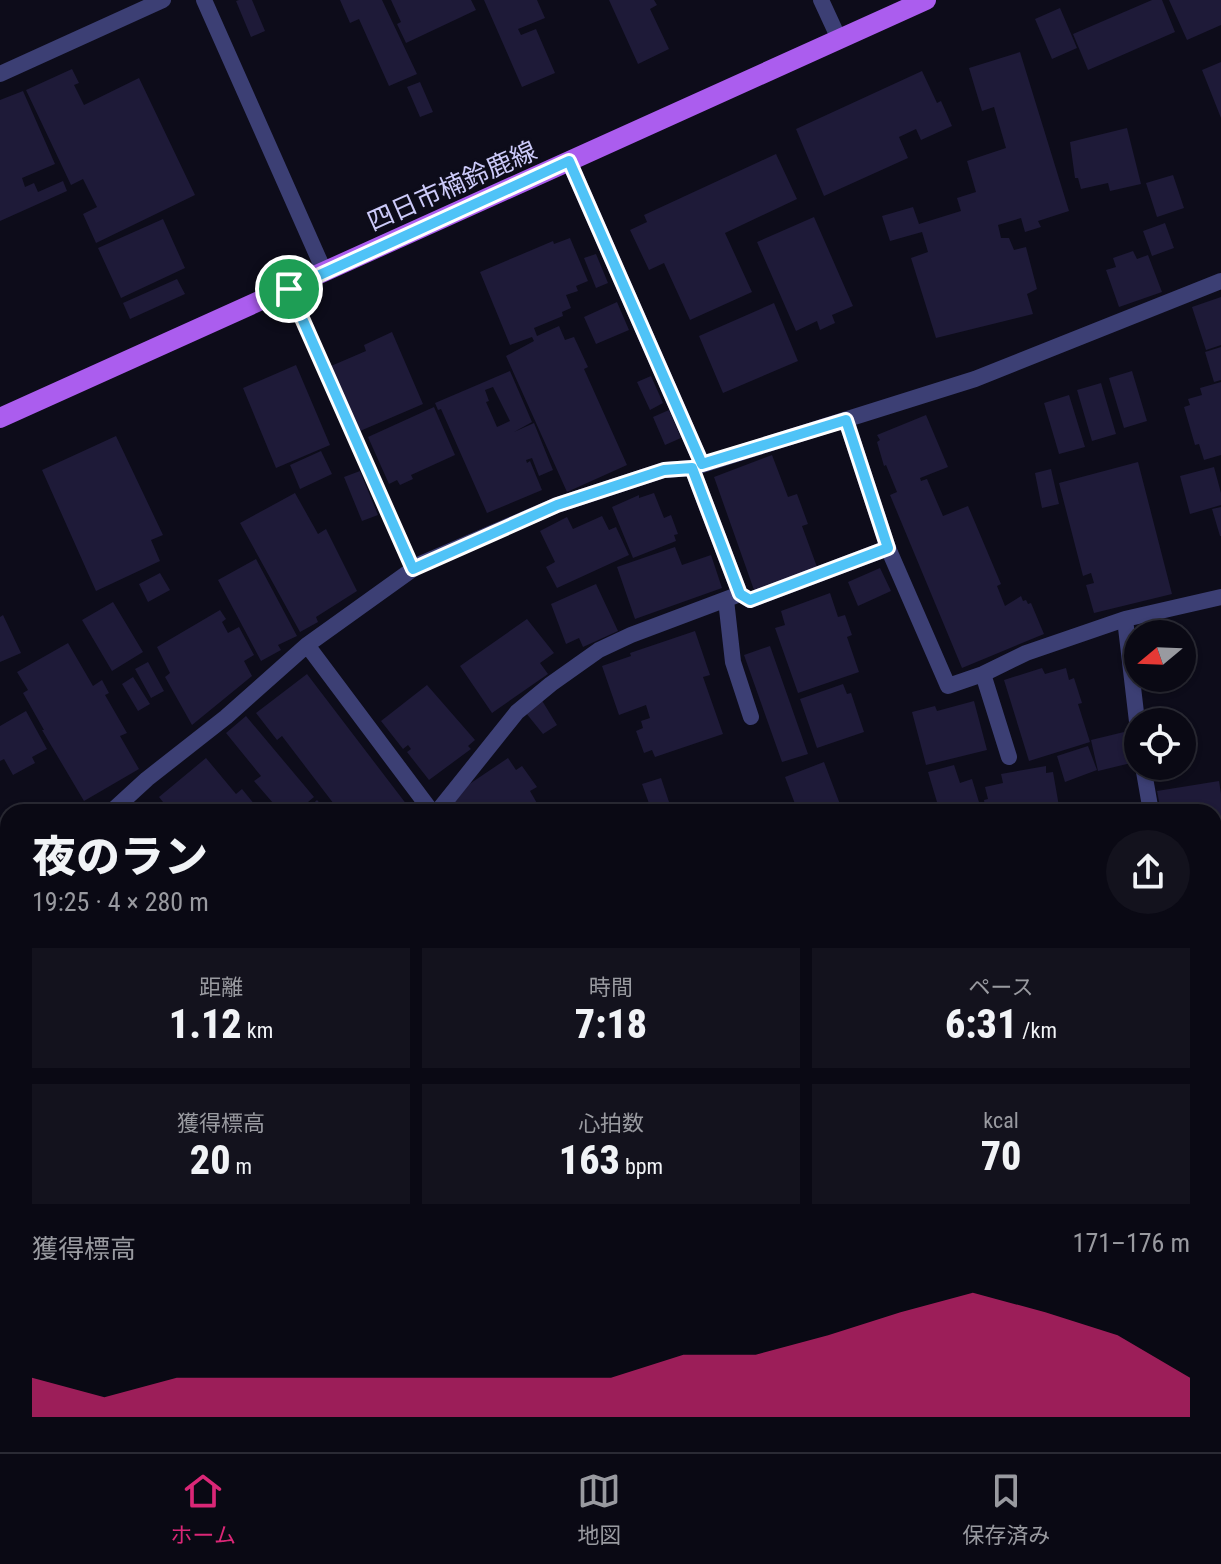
<!DOCTYPE html>
<html lang="ja">
<head>
<meta charset="utf-8">
<style>
	body { margin:0; font-family:"Roboto Condensed","Noto Sans JP",sans-serif; background:#13121d; color:#f1f3f6; height:100vh; display:flex; flex-direction:column; font-size:30px; white-space:nowrap }
	* { box-sizing:border-box; margin:0 }
	p { font-size:26px; color:#999aa0 }
	.icon { flex:none; width:44px; height:44px; fill:none; stroke:currentColor; stroke-width:2; stroke-linecap:round; stroke-linejoin:round }
	.map { position:relative; flex:1; overflow:hidden }
	.panel { position:absolute; left:0px; top:804px; width:1222px; height:648px; display:flex; flex-direction:column; background:#0a0914; border-radius:24px 24px 0 0; box-shadow:0 2px 6px #0004,0 0 0 2px #2a2a34 }
	.panel>* { flex:none }
	.needle { width:52px; rotate:251deg }
	.controls { position:absolute; left:1124px; top:620px; display:grid; gap:16px }
	.controls a { display:grid; place-items:center; width:72px; height:72px; border-radius:50%; background:#0a0914; box-shadow:0 2px 6px #0004,0 0 0 2px #2a2a34; font-size:40px }
	.pin { position:absolute; display:grid; place-items:center; width:68px; height:68px; color:#fff; margin:-34px; border:4px solid #fff; border-radius:50%; box-shadow:0 2px 8px #0007 }
	.round { display:grid; place-items:center; flex:none; width:84px; height:84px; border-radius:42px; background:#13121d }
	.head { display:flex; align-items:center; justify-content:space-between; height:136px; padding:0 32px }
	h1 { font-size:44px; font-weight:800; line-height:60px }
	.metrics { display:grid; grid-template-columns:repeat(3,1fr); gap:12px; height:136px; padding:8px 32px }
	.metrics div { display:grid; align-content:center; border-radius:0px; background:#13121d; text-align:center }
	.metrics b { font-size:40px; font-weight:800 }
	.metrics small { font-size:22px; font-weight:400 }
	.metrics p { font-size:22px }
	.chart { height:224px; padding:16px 32px }
	.chart p { display:flex; justify-content:space-between }
	.chart svg { width:100%; height:144px; margin-top:8px; fill:#db2777; opacity:.7 }
	.dock { display:flex; justify-content:space-around; align-items:center; height:112px; border-top:2px solid #2a2a34; background:#0a0914; font-size:22px; color:#999aa0 }
	.dock a { display:grid; justify-items:center; gap:4px }
	.dock .current { color:#db2777 }
	.map>svg:first-child { display:block }
	.green { fill:#102320 }
	.building { fill:#1e1a38; fill-rule:evenodd }
	.lines { fill:none; stroke-linecap:round; stroke-linejoin:round }
	.path { stroke:#389f90; stroke-width:5; stroke-dasharray:4 6; stroke-linecap:butt }
	.lane { stroke:#3c3f74; stroke-width:16 }
	.street { stroke:#3c3f74; stroke-width:16 }
	.primary { stroke:#ab5dee; stroke-width:20 }
	.rail { stroke:#17d7d8; stroke-width:6; stroke-dasharray:12 10; stroke-linecap:butt }
	.route-casing { stroke:#fff; stroke-width:16 }
	.route { stroke:#4fc3f7; stroke-width:10 }
	.labels { text-anchor:middle; dominant-baseline:central; stroke-width:6; stroke-linejoin:round; paint-order:stroke }
	.street-label { font-size:26px; fill:#cccaf9; stroke:#0d0c1a }
</style>
</head>
<body>
<div class="map">
<svg width="1221" height="1452" viewBox="0 0 1221 1452">
	<rect width="100%" height="100%" fill="#0d0c1a"/>
	<path class="green" d="M1221,1194v96l-7,2v-96z"/>
	<path class="building" d="M239,0h13l13,31 -14,6 -15,-36z
		M340,0h42l35,74 -28,12 -30,-67 -9,4z
		M391,0h80l5,10 -70,33 -9,-19 4,-2z
		M484,0h53l8,18 -27,11 3,6 15,-6 19,44 -33,14z
		M609,0h45l3,5 -7,4 19,40 -31,15z
		M1152,0h10l13,32 -87,38 -15,-36z
		M1169,0h52v25l-34,15z
		M1060,8l17,40 -25,11 -17,-40z
		M1020,52l49,159 -31,10 3,6 -16,5 -4,-14 -23,7 3,13h8l5,12 12,-3 11,42 -10,5 6,20 -97,24 -25,-80 17,-6 -6,-20 -32,9 -8,-25 31,-9 6,17 42,-13 -4,-13 19,-6 -9,-31 39,-13 -12,-41 -12,4 -13,-43z
		M1221,62v56l-19,-48z
		M72,69l7,14 -5,2 10,20 55,-27 56,117 -99,48 -13,-29 14,-7 -14,-28 -12,6 -45,-95z
		M922,71l15,32 4,-2 11,25 -31,14 -5,-11 -17,8 9,21 -84,38 -28,-67z
		M420,82l13,30 -13,5 -13,-30z
		M23,91l32,73 -33,14 3,9 9,-4 4,9 25,-11 4,10 -67,30v-121z
		M1127,128l14,56 -31,7 -2,-8 -27,6 -3,-11h-3l-5,-36z
		M776,154l21,45 -72,34 27,59 -62,28 -26,-57 -15,7 -19,-40 17,-8 -3,-7z
		M1173,175l11,33 -27,9 -11,-34z
		M814,217l39,89 -21,9 3,8 -15,7 -3,-9 -21,10 -39,-89z
		M163,219l22,49 -64,30 -23,-50z
		M1165,223l9,25 -22,8 -9,-25z
		M570,238l18,43 -12,5 2,5 -12,4 5,13 -9,4 1,4 -29,12 3,8 22,-10 6,14 9,-3 14,30 -4,2 43,96 -60,27 -61,-136 28,-15 -2,-4 -22,8 -30,-73 73,-31 1,3z
		M1133,251l4,8 11,-4 14,37 -43,15 -13,-37 10,-3 -3,-9z
		M596,254l12,29 -12,5 -12,-30z
		M177,279l8,15 -55,25 -7,-16z
		M1221,297v48l-15,5 -14,-43z
		M617,302l12,28 -33,14 -12,-27z
		M774,303l24,58 -75,32 -24,-57z
		M392,332l31,72 -63,27 -29,-65 35,-15 -2,-6z
		M1221,347v33l-7,2 -9,-30z
		M296,365l34,80 -54,23 -33,-80z
		M510,371l22,51 -18,10 20,-9 19,47 -14,6 -7,-18 -6,2 1,3 3,-2 12,29 -55,23 -46,-104 -3,1 -3,-7zM493,387l17,34 -13,6 -11,-25 3,-1 -4,-11z
		M1132,371l15,50 -23,7 -15,-50z
		M651,376l12,27 -13,7 -13,-28z
		M1221,382v73l-17,5 -5,-16 -4,1 -11,-38 6,-2 -2,-6 14,-4 -2,-7z
		M1101,383l15,51 -24,7 -15,-51z
		M1069,395l16,52 -26,7 -15,-51z
		M434,407l21,48 -44,20 2,4 -13,6 -3,-5 -8,4 -21,-47z
		M669,410l12,28 -16,7 -12,-28z
		M926,415l22,52 -28,11 1,3 6,-2 16,37 25,-10 33,78 -4,2 8,20 16,-10 2,5 3,-1 2,4 3,-1 13,31 -82,34 -72,-173 7,-3 -11,-27 -2,1 -7,-24 3,-2 -3,-5z
		M116,436l47,99 -12,5 9,21 -64,30 -54,-121z
		M321,451l11,23 -32,15 -10,-24z
		M772,455l16,42 9,-3 11,30 -6,2 15,41 -63,23 -40,-113z
		M1138,462l34,132 -78,19 -8,-28 8,-2 -3,-10 -8,3 -24,-93z
		M1214,467l7,26v12l-31,9 -10,-38z
		M1051,469l8,35 -17,4 -7,-35z
		M360,471l18,44 -16,6 -18,-44z
		M295,493l23,41 8,-5 31,62 -41,26 2,5 -18,10 -60,-109z
		M654,493l10,25 7,-3 7,19 -4,1 2,6 -43,17 -21,-51 27,-12v3z
		M1221,507v29h-1l-8,-27z
		M602,516l7,14 7,-3 13,28 -72,33 -11,-21 9,-5 -15,-31 27,-14 6,12z
		M675,547l7,18 29,-10 11,33 -87,31 -18,-52z
		M256,559l41,77 -19,9 3,5 -20,11 -43,-81z
		M880,568l11,23 -33,15 -10,-24z
		M160,573l10,17 -22,12 -9,-18z
		M596,584l22,47 -35,16 -4,-9 -13,6 -15,-40z
		M830,593l8,24 7,-2 7,20 -5,2 12,35 -61,21 -23,-65 10,-3 -4,-14z
		M113,602l30,50 -31,19 -30,-51z
		M220,610l6,9 -4,3 6,11 11,-6 15,28 -10,6 8,15 -60,49 -27,-48 5,-4 -13,-26z
		M3,615l18,38 -21,9v-45z
		M527,619l27,34 -14,10 8,11 -56,39 -32,-47z
		M695,631l15,44 -7,2 20,57 -68,23 -3,-7 -8,3 -8,-22 7,-3 -2,-7 9,-3 -4,-13 -27,10 -17,-49 29,-10 -1,-3z
		M68,643l25,43 9,-6 7,13 -4,2 22,38 -7,3 19,33 -55,32 -42,-71h2l-21,-37 5,-3 -11,-18z
		M770,646l38,108 -26,8 -38,-107z
		M148,662l16,29 -13,7 -16,-29z
		M1042,668l3,6 21,-6 3,12 5,-2 8,25 -4,1 12,38 -61,19 -25,-81z
		M307,674l100,131 -10,7h-57l-58,-76 -5,4 -21,-27z
		M133,677l17,27 -12,7 -16,-27z
		M843,684l4,10 4,-1 13,39 -47,16 -17,-49z
		M427,685l48,55 -7,6 3,3 -42,31 -22,-28 4,-3 -3,-4 -5,4 -22,-28z
		M541,699l16,26 -14,9 -17,-21z
		M974,701l13,49 -61,15 -14,-53 23,-6 2,5z
		M26,711l21,38 -15,8 3,6 -22,12 -9,-16 -4,2v-35z
		M246,716l68,81 -18,15h-20l-6,-7 3,-2 -19,-22 7,-5 -35,-43z
		M1124,732l7,31 -33,8 -7,-31z
		M1088,746l9,24 -32,12 -8,-26z
		M206,758l30,36 6,-5 13,16 -5,5 2,2h-81l-12,-15z
		M508,758l8,12 6,-4 15,21 -7,4 12,21h-96l22,-27z
		M824,762l19,50h-45l-13,-35z
		M954,765l6,18 12,-4 10,33h-42l-12,-40z
		M1046,766v7l7,-1 7,40h-74l-2,-12 4,-1 -3,-12 18,-4 -2,-9z
		M661,778l8,24 -18,7 -9,-25z
		M1219,781l2,13v89l-7,2v-73h-53l-4,-21z
		M317,800l11,12h-24z
		M1221,922v93l-7,-16v-74z
		M0,958l8,10v73l-8,6z
		M0,1309l8,19v10l-8,3z
		M6,1349l2,70 -8,3v-70z
		M447,1444h85l4,8h-85z"/>
	<g class="lines">
		<path class="path" d="M301,318l100,225"/>
		<path class="lane" d="M726,600l7,62 18,55
			M750,600l138,-52
			M437,812l80,-100 34,-28 48,-34 32,-15 109,-41"/>
		<path class="street" d="M204,0l121,273
			M821,0l18,39
			M0,74l163,-74
			M569,161l133,303
			M846,420l42,128 60,138 35,-12 43,-21 99,-34 13,111
			M692,468l48,126 10,6
			M1125,619l96,-22
			M307,645l125,167
			M983,674l26,83
			M1143,766l8,46
			M111,812l36,-33 79,-62 81,-72 113,-81 137,-59 107,-35 28,-2 283,-89 246,-98
			M0,898l8,-8
			M1214,1072l7,16
			M0,1153l8,17
			M1214,1160l7,-3
			M132,1444l4,8
			M375,1452l10,-8
			M1188,1452l33,-10"/>
		<path class="primary" d="M0,418l926,-418"/>
		<path class="rail" d="M1214,1324l7,-3
			M1214,1385l7,-2
			M1214,1409l7,-2
			M831,1452l26,-8
			M984,1452l28,-8
			M1063,1452l27,-8"/>
	</g>
	<g class="lines">
		<defs>
			<path id="route" d="M569,161l133,303 144,-44 42,128 -138,52 -10,-6 -48,-126 -28,2 -107,35 -144,64 -124,-280z"/>
		</defs>
		<use href="#route" class="route-casing"/>
		<use href="#route" class="route"/>
	</g>
	<g class="labels">
		<g class="street-label">
			<text transform="translate(452 186) rotate(-24)">四日市楠鈴鹿線</text>
		</g>
	</g>
</svg>
<div class="controls">
<a><svg class="needle" viewBox="-14 -14 28 28"><path d="M0-13l5 13h-10z" fill="#e53935"/><path d="M0 13l5-13h-10z" fill="#999aa0"/></svg></a>
<a><svg class="icon" aria-label="locate" viewBox="0 0 24 24"><circle cx="12" cy="12" r="6"/><path d="M12 2v4M12 18v4M2 12h4M18 12h4"/></svg></a>
</div>
<div class="pin" style="left:289px;top:289px;background:#1e9e55"><svg class="icon" aria-label="arrive" viewBox="0 0 24 24"><path d="M6 21V4h12l-3 4 3 4H6"/></svg></div>
<section class="panel">
<div class="head"><div><h1>夜のラン</h1><p>19:25 · 4 × 280 m</p></div><a class="round"><svg class="icon" aria-label="share" viewBox="0 0 24 24"><path d="M12 15V3M7 8l5-5 5 5M5 13v7h14v-7"/></svg></a></div>
<div class="metrics">
<div><p>距離</p><b>1.12<small> km</small></b></div>
<div><p>時間</p><b>7:18</b></div>
<div><p>ペース</p><b>6:31<small> /km</small></b></div>
</div>
<div class="metrics">
<div><p>獲得標高</p><b>20<small> m</small></b></div>
<div><p>心拍数</p><b>163<small> bpm</small></b></div>
<div><p>kcal</p><b>70</b></div>
</div>
<div class="chart"><p><span>獲得標高</span>171–176 m</p>
<svg viewBox="0 0 160 44" preserveAspectRatio="none"><path d="M0 44V32L10 38L20 32L30 32L40 32L50 32L60 32L70 32L80 32L90 25L100 25L110 19L120 12L130 6L140 12L150 19L160 32V44z"/></svg>
</div>
</section>
</div>
<nav class="dock">
<a class="current"><svg class="icon" aria-label="home" viewBox="0 0 24 24"><path d="M3 11l9-7 9 7M6 9v11h12V9"/></svg>ホーム</a>
<a><svg class="icon" aria-label="map" viewBox="0 0 24 24"><path d="M3 6l6-2 6 2 6-2v14l-6 2-6-2-6 2zM9 4v14M15 6v14"/></svg>地図</a>
<a><svg class="icon" aria-label="saved" viewBox="0 0 24 24"><path d="M7 4h10v16l-5-4-5 4z"/></svg>保存済み</a>
</nav>
</body>
</html>
